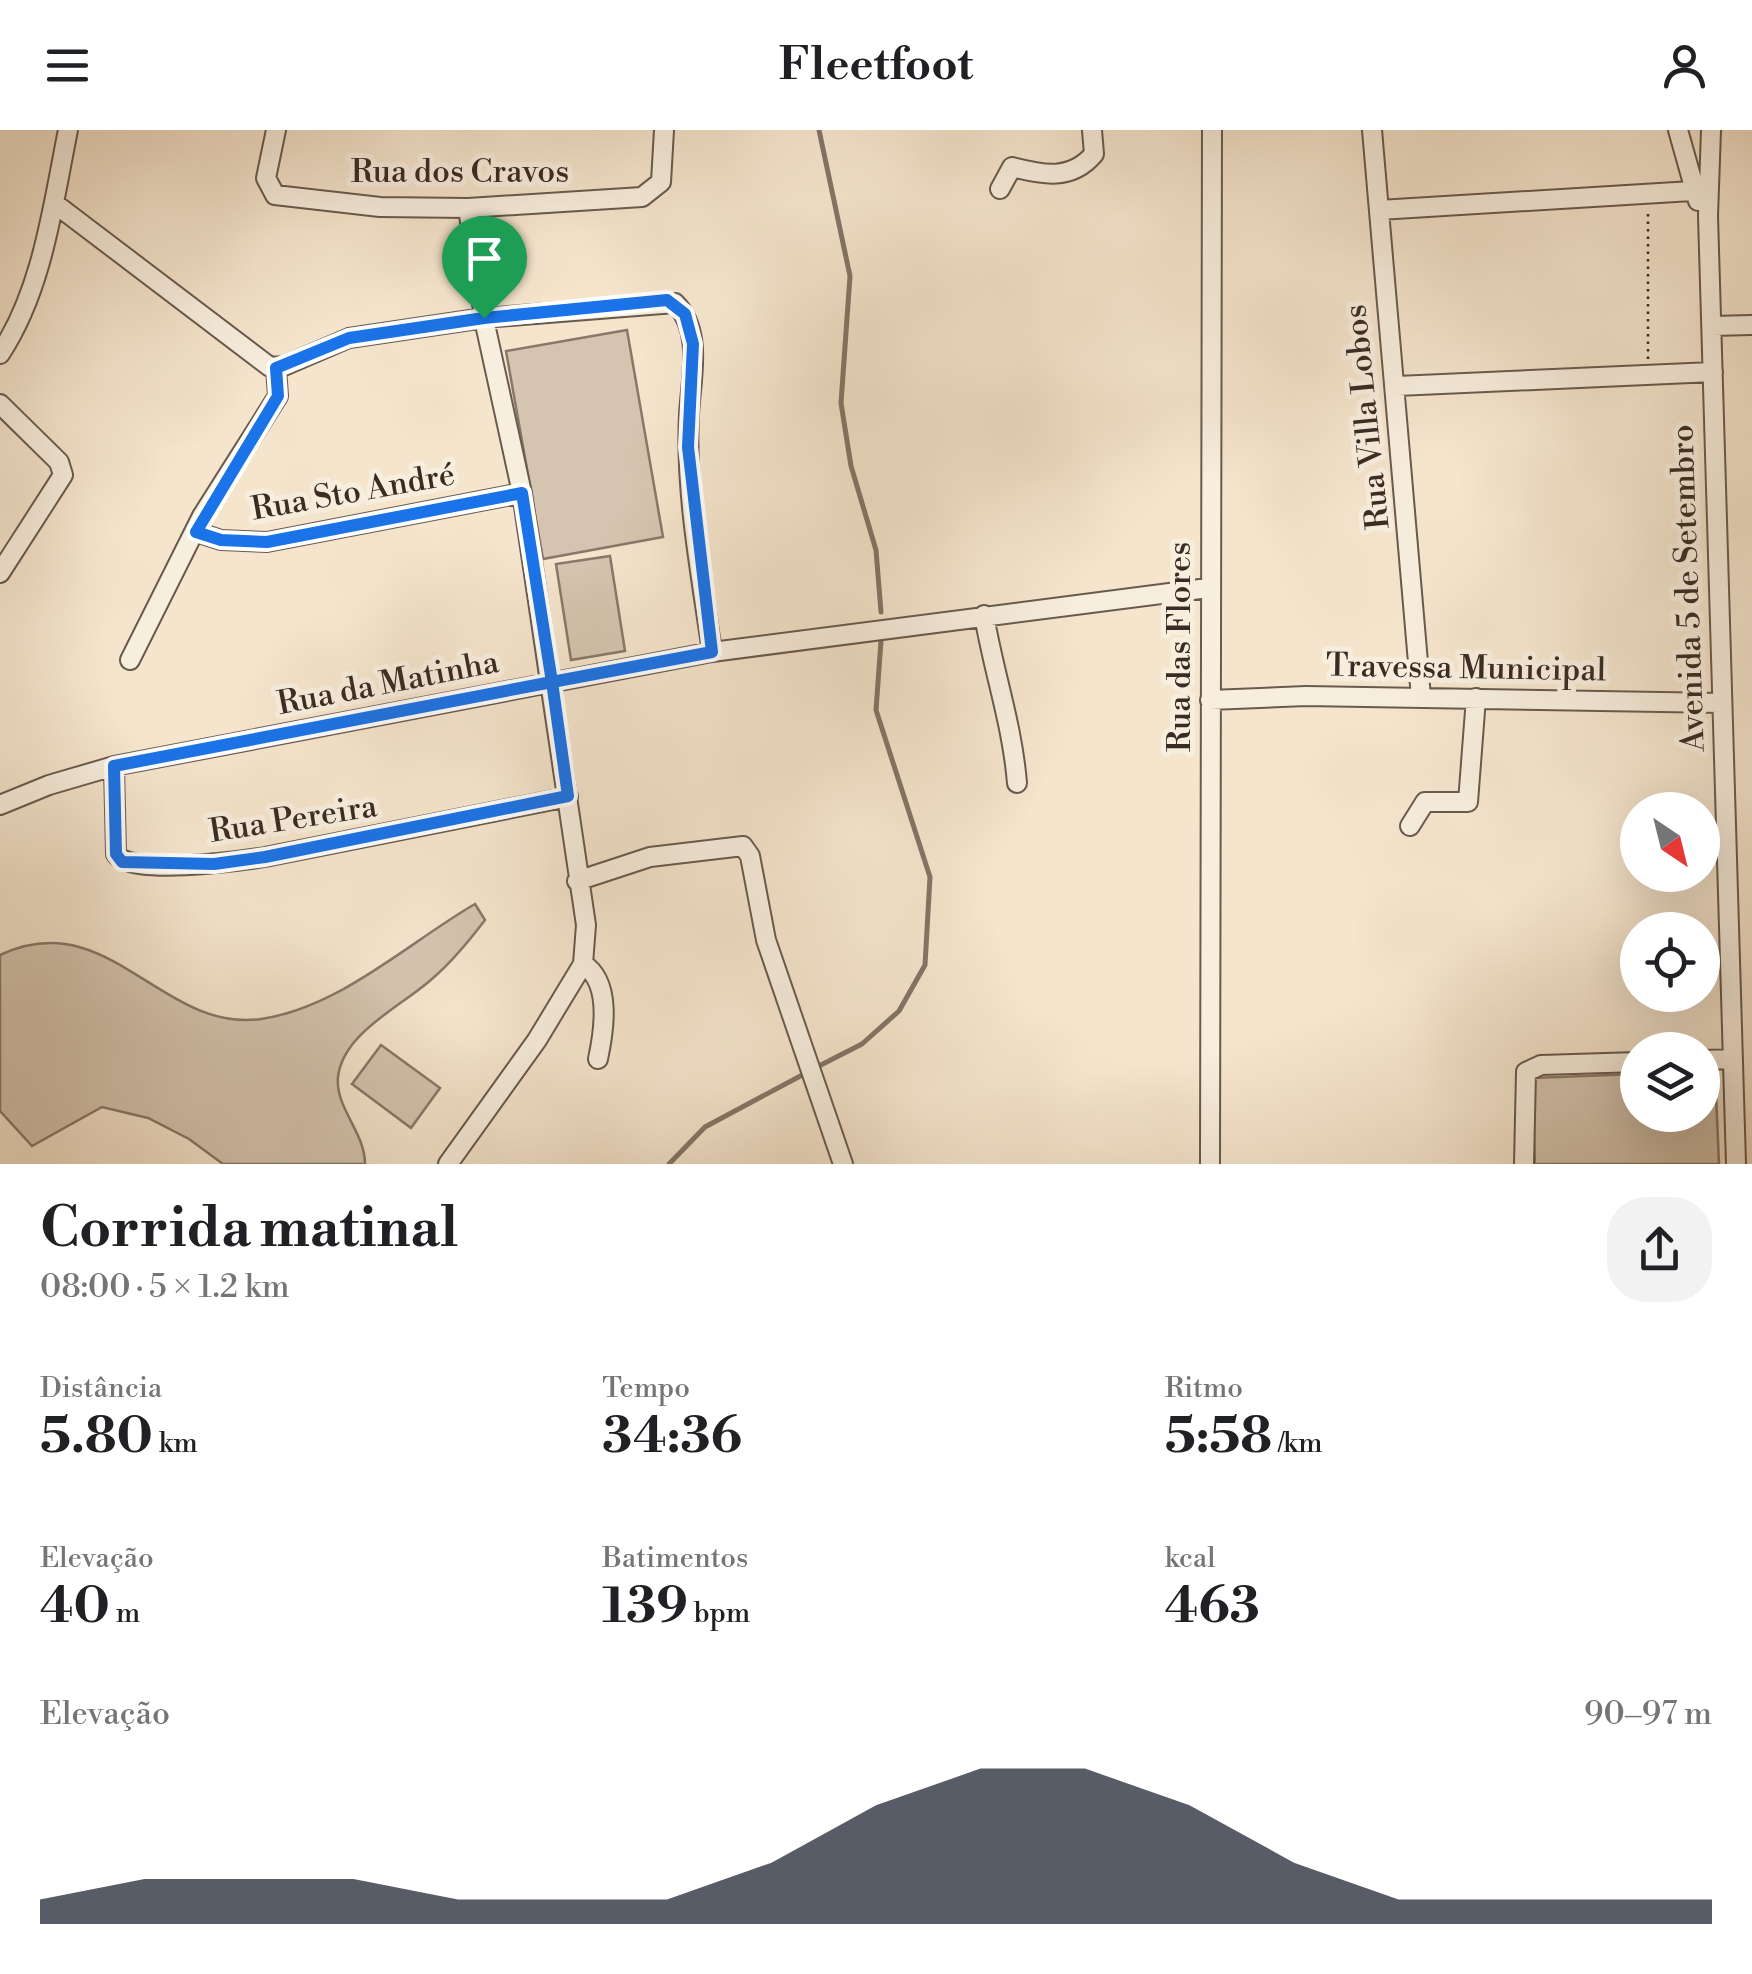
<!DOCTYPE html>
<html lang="pt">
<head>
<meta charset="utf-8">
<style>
	body { margin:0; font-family:"Libre Bodoni",serif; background:#f2f2f2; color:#202124; height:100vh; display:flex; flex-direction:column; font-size:38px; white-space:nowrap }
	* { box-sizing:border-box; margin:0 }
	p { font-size:32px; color:#757577 }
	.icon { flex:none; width:55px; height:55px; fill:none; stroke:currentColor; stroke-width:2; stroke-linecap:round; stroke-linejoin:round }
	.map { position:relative; height:1034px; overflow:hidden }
	.sheet { display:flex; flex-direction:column; background:#fff; flex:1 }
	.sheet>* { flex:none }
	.needle { width:65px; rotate:145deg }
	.fabs { position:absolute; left:1620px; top:662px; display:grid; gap:20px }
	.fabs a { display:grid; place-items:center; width:100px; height:100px; border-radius:50%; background:#fff; box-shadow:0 10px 40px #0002; font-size:50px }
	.pin { position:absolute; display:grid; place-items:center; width:85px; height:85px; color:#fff; margin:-102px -42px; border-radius:50% 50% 50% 0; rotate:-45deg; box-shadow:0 0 10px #0007 }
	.pin .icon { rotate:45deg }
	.round { display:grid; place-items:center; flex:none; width:105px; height:105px; border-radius:40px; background:#f2f2f2 }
	.overview { display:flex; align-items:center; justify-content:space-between; height:170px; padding:0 40px }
	h1 { font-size:55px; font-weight:800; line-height:75px }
	.stats { display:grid; grid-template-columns:repeat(3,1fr); gap:15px; height:170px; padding:10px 40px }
	.stats div { display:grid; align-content:center }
	.stats b { font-size:50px; font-weight:800 }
	.stats small { font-size:28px; font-weight:400 }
	.stats p { font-size:28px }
	.chart { height:280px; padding:20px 40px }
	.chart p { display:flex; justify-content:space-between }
	.chart svg { width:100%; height:180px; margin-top:10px; fill:#111827; opacity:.7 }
	header { display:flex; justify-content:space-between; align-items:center; height:130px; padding:0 40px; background:#fff; font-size:45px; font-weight:800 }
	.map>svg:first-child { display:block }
	.green { fill:#d5c5b0; stroke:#88786a; stroke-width:2.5 }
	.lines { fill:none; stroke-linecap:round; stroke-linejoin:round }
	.stream { stroke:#847567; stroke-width:5 }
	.minor-casing { stroke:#695a4e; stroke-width:22 }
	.path { stroke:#3a2b24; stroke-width:2.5; stroke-dasharray:2.5 5; stroke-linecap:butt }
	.minor { stroke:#f8eede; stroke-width:18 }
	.route-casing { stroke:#fff; stroke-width:20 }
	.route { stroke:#1a73e8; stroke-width:12 }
	.labels { text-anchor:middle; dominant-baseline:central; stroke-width:10; stroke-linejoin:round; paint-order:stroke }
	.street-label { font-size:32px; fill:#3a2b24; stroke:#f8eede }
</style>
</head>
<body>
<header><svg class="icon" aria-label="menu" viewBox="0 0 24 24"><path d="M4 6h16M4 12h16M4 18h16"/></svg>Fleetfoot<svg class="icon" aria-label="person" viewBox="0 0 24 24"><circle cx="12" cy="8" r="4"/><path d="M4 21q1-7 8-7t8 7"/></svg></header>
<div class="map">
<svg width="1752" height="1034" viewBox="0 0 1752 1034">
	<rect width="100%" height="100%" fill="#f5e5cd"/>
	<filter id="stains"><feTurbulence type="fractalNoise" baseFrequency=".002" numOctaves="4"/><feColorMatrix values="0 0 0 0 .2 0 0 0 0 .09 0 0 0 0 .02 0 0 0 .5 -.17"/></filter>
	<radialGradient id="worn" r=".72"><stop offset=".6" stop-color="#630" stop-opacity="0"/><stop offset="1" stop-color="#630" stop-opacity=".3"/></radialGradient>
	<path class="green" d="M627,200l36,207 -120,22 -37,-208z
		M610,426l15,95 -54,9 -15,-96z
		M475,774l10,16c-16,21 -32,41 -52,58 -29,27 -90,54 -95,99 -3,31 27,55 27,87h-142l-34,-25 -41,-21 -46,-11 -70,39 -32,-35v-156c109,-51 161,78 261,64 80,-12 148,-77 214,-115z
		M381,915l59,43 -29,40 -59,-44z
		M1703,941h12l4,93h-184l-3,-86 105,-4 1,41h64z"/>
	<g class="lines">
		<path class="stream" d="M819,0l31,146 -9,127 10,63 25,84 5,62
			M815,938l47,-24 37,-33 26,-46 5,-88 -54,-167 5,-69
			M669,1034l36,-37 101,-54"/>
		<defs>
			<path id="minor" d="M276,0l-10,48 9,17 105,12 88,1 174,-11 19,-15 3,-52
				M1372,0l49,567
				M1678,0l20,71
				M1711,0l-3,86 28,948
				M1000,59l12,-22c31,8 59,14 82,-13l-2,-24
				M54,73l216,164 14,-1 65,-28 135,-20 191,-15c28,28 16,75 14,111 -4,79 12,160 23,238
				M1379,80l313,-19
				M1712,196l40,-1
				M0,224c43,-65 53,-150 68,-224
				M1397,256l316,-14
				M0,274l59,58 4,13 -63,98
				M196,402l25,8 46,2 255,-49
				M984,485c10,59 28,108 33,168
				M130,530l72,-144 76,-120 -2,-28
				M1210,570l96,-4 416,7
				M114,636l2,88c13,22 123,7 149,3l303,-60
				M0,675l49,-20 65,-19 598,-114 496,-64
				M1410,696l15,-24h43l8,-104
				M577,751l73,-24 93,-11 7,10 16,84 77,224
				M583,834c29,18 21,67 15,95
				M1702,930l31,-1
				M448,1034l89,-124 46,-76 3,-39 -64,-432 -37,-169 -17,-116
				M1210,1034l2,-1034
				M1524,1034l2,-92 15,-7 97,-3"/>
		</defs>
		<use href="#minor" class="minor-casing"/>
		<path class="path" d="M1648,229v-147"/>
		<use href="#minor" class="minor"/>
	</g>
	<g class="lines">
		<defs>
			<path id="route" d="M484,188l-135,20 -73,30 2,28 -82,136 25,8 46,2 255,-49 30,189 -438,84 2,88 6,8 92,2 51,-7 303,-61 -16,-114 160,-30 -24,-205 5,-103 -8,-30 -18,-14 -183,18"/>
		</defs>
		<use href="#route" class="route-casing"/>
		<use href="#route" class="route"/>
	</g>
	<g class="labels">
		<g class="street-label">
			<text x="460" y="42">Rua dos Cravos</text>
			<text transform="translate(1367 287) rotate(-96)">Rua Villa Lobos</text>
			<text transform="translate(353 362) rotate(-10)">Rua Sto André</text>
			<text transform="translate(1688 458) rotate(-92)">Avenida 5 de Setembro</text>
			<text transform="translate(1180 517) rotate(-90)">Rua das Flores</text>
			<text transform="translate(1466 538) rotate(1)">Travessa Municipal</text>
			<text transform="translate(388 553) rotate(-11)">Rua da Matinha</text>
			<text transform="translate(293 689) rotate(-9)">Rua Pereira</text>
		</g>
	</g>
	<rect width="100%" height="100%" filter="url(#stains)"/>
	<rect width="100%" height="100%" fill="url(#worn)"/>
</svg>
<div class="fabs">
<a><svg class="needle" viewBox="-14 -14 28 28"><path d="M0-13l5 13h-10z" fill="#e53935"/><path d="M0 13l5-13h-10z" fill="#757577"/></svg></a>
<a><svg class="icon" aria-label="locate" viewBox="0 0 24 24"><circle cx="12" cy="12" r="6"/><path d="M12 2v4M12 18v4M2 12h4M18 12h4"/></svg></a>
<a><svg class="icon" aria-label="layers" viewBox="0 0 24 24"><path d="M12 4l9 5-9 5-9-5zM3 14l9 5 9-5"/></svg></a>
</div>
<div class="pin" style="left:484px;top:188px;background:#1e9e55"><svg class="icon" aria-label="arrive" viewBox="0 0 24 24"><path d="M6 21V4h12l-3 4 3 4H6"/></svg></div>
</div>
<section class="sheet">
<div class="overview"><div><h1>Corrida matinal</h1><p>08:00 · 5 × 1.2 km</p></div><a class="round"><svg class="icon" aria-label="share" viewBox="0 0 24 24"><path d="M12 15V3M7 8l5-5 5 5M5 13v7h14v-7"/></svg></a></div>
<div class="stats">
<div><p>Distância</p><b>5.80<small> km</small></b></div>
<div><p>Tempo</p><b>34:36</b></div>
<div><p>Ritmo</p><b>5:58<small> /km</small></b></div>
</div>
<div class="stats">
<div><p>Elevação</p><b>40<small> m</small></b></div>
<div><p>Batimentos</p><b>139<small> bpm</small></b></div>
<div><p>kcal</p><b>463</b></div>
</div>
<div class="chart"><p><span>Elevação</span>90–97 m</p>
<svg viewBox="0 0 160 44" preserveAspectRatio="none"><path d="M0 44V38L10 33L20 33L30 33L40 38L50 38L60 38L70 29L80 15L90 6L100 6L110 15L120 29L130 38L140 38L150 38L160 38V44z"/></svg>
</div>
</section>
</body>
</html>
